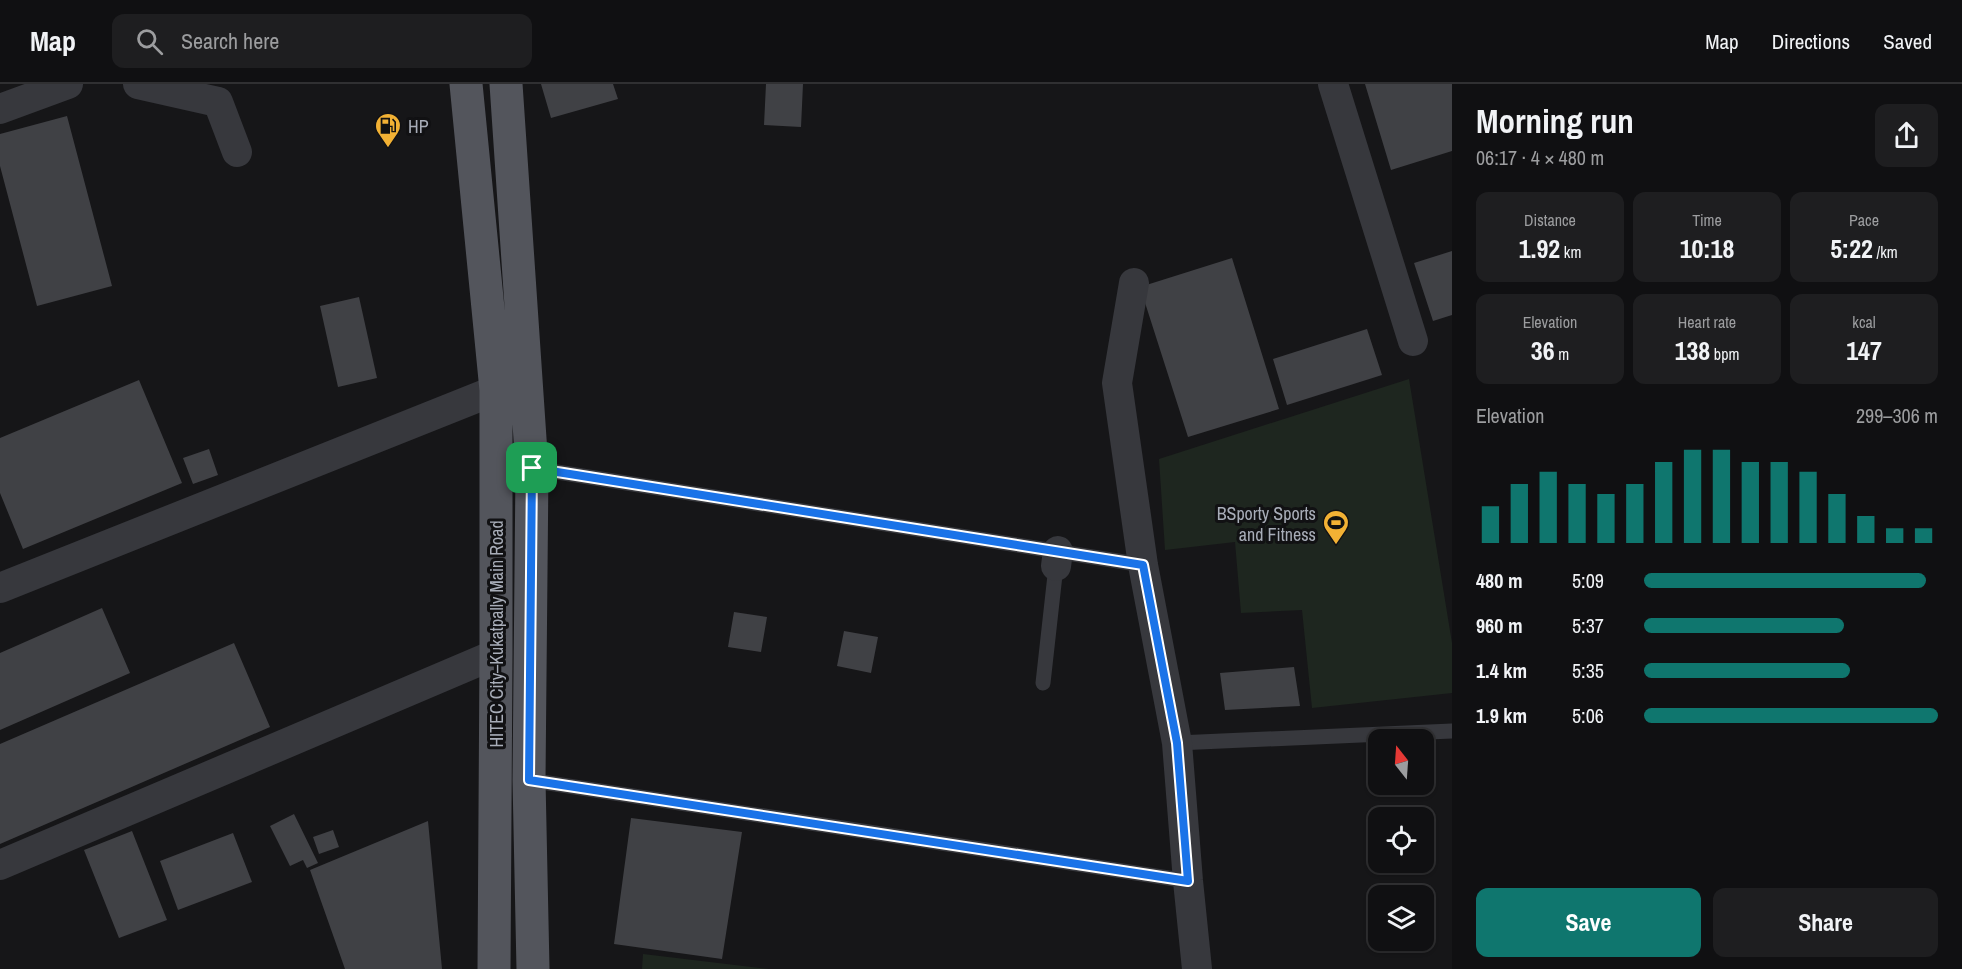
<!DOCTYPE html>
<html lang="en">
<head>
<meta charset="utf-8">
<style>
	body { margin:0; font-family:"Archivo Narrow",sans-serif; background:#1e1e20; color:#f1f3f6; height:100vh; display:flex; flex-direction:column; font-size:22px; white-space:nowrap }
	* { box-sizing:border-box; margin:0 }
	p { font-size:20px; color:#9c9d9f }
	.icon { flex:none; width:33px; height:33px; fill:none; stroke:currentColor; stroke-width:2; stroke-linecap:round; stroke-linejoin:round }
	.map { position:relative; flex:1; overflow:hidden }
	.side { display:flex; flex-direction:column; background:#101012; width:510px }
	.side>* { flex:none }
	.needle { width:39px; rotate:343deg }
	.buttons { position:absolute; left:1368px; top:645px; display:grid; gap:12px }
	.buttons a { display:grid; place-items:center; width:66px; height:66px; border-radius:12px; background:#101012; box-shadow:0 2px 4px #0004,0 0 0 2px #303032; font-size:30px }
	.pin { position:absolute; display:grid; place-items:center; width:51px; height:51px; color:#fff; margin:-26px; border-radius:12px; box-shadow:0 3px 9px #0006 }
	.round { display:grid; place-items:center; flex:none; width:63px; height:63px; border-radius:12px; background:#1e1e20 }
	.head { display:flex; align-items:center; justify-content:space-between; height:102px; padding:0 24px }
	h1 { font-size:33px; font-weight:800; line-height:45px }
	.metrics { display:grid; grid-template-columns:repeat(3,1fr); gap:9px; height:102px; padding:6px 24px }
	.metrics div { display:grid; align-content:center; border-radius:12px; background:#1e1e20; text-align:center }
	.metrics b { font-size:26px; font-weight:800 }
	.metrics small { font-size:16px; font-weight:400 }
	.metrics p { font-size:16px }
	.chart { height:168px; padding:12px 24px }
	.chart p { display:flex; justify-content:space-between }
	.chart svg { width:100%; height:108px; margin-top:6px; stroke:#0f766e; stroke-width:6 }
	.button { display:flex; gap:12px; margin-top:auto; padding:12px 24px }
	.button a { flex:1; height:69px; border-radius:12px; background:#0f766e; color:#fff; font-size:24px; font-weight:800; line-height:69px; text-align:center }
	.button a+a { background:#1e1e20; color:#f1f3f6 }
	ul { padding:0 24px; list-style:none; font-size:20px }
	li { display:grid; grid-template-columns:96px 72px 1fr; align-items:center; height:45px }
	li i { height:15px; border-radius:8px; background:#0f766e }
	header { display:flex; align-items:center; gap:36px; box-sizing:border-box; height:84px; padding:0 30px; background:#101012; border-bottom:2px solid #303032 }
	header strong { font-size:28px }
	nav { display:flex; gap:33px; margin-inline-start:auto; font-size:21px }
	.search { width:420px; height:54px; background:#1e1e20; display:flex; align-items:center; gap:15px; box-sizing:border-box; padding:0 21px; border-radius:12px; color:#9c9d9f; font-size:22px }
	main { display:flex; flex:1; min-height:0 }
	.map>svg:first-child { display:block }
	.green { fill:#1e261f }
	.building { fill:#404145 }
	.lines { fill:none; stroke-linecap:round; stroke-linejoin:round }
	.lane { stroke:#37383d; stroke-width:15 }
	.street { stroke:#37383d; stroke-width:30 }
	.primary { stroke:#53555c; stroke-width:33 }
	.route-casing { stroke:#fff; stroke-width:12 }
	.route { stroke:#1a73e8; stroke-width:8 }
	.labels { text-anchor:middle; dominant-baseline:central; stroke-width:6; stroke-linejoin:round; paint-order:stroke }
	.poi-label { font-size:18px; fill:#a8adb8; stroke:#111113; text-anchor:start }
	.street-label { font-size:18px; fill:#a8adb8; stroke:#111113 }
</style>
</head>
<body>
<header>
<strong>Map</strong>
<div class="search"><svg class="icon" aria-label="search" viewBox="0 0 24 24"><circle cx="10" cy="10" r="6"/><path d="M15 15l6 6"/></svg>Search here</div>
<nav><a>Map</a><a>Directions</a><a>Saved</a></nav>
</header>
<main>
<div class="map">
<svg width="1452" height="885" viewBox="0 0 1452 885">
	<rect width="100%" height="100%" fill="#161618"/>
	<path class="green" d="M1409,295l43,264v50l-140,15 -10,-98 -61,3 -6,-71 -70,8 -6,-91z
		M643,870l126,15h-127z"/>
	<path class="building" d="M541,0h72l5,15 -67,19z
		M766,0h37l-2,43 -37,-2z
		M1365,0h87v67l-61,19z
		M67,32l45,170 -75,20 -37,-140v-32z
		M1452,167v64l-19,6 -19,-58z
		M1232,174l47,151 -91,28 -48,-150z
		M359,213l18,81 -39,9 -18,-81z
		M1367,245l15,46 -95,30 -14,-46z
		M139,296l43,103 -159,66 -23,-56v-55z
		M209,365l9,26 -25,9 -10,-26z
		M102,524l28,65 -130,57v-77z
		M734,528l33,5 -6,35 -33,-5z
		M844,547l34,6 -7,36 -34,-7z
		M234,559l36,84 -270,117v-100z
		M1294,583l6,39 -75,4 -5,-37z
		M294,730l24,49 -11,5 -4,-8 -13,6 -20,-40z
		M631,734l111,14 -20,127 -108,-15z
		M428,737l14,148h-97l-35,-99z
		M333,746l6,17 -20,7 -6,-17z
		M132,747l35,89 -48,18 -35,-88z
		M233,749l19,49 -74,28 -18,-49z"/>
	<g class="lines">
		<path class="lane" d="M532,384l611,97
			M1043,599l13,-117
			M1177,659l275,-12
			M529,696l659,101"/>
		<path class="street" d="M138,0l80,18 19,50
			M1333,0l80,257
			M0,25l68,-25
			M1134,199l-17,100 26,182 34,178 11,138 9,88
			M1056,482l2,-15
			M0,504l496,-198
			M0,781l496,-211"/>
		<path class="primary" d="M466,0l30,306v264l-2,315
			M506,0l26,384 -3,312 4,189"/>
	</g>
	<g class="lines">
		<defs>
			<path id="route" d="M532,384l611,97 34,178 11,138 -659,-101z"/>
		</defs>
		<use href="#route" class="route-casing"/>
		<use href="#route" class="route"/>
	</g>
	<defs>
		<symbol id="fuel-pin" viewBox="-11 -11 22 30"><path d="M0 17L-7.5 6A9.5 9.5 0 1 1 7.5 6Z" fill="#f2b134" stroke="#111113"/><path d="M-5.5-6h7V0h2V4h1.3V-2.5L3-4.5l.8-.8L6-3V5H2.5V1h-1V6h-7ZM-4.2-4.7v3.2H.2V-4.7Z" fill="#111"/></symbol>
		<symbol id="stadium-pin" viewBox="-11 -11 22 30"><path d="M0 17L-7.5 6A9.5 9.5 0 1 1 7.5 6Z" fill="#f2b134" stroke="#111113"/><path d="M0-5a6.5 5 0 1 0 0 10a6.5 5 0 1 0 0-10ZM-3.5-1.8h7v3.6h-7Z" fill="#111"/></symbol>
	</defs>
	<g fill-rule="evenodd">
		<use href="#fuel-pin" x="373" y="27" width="30" height="40"/>
		<use href="#stadium-pin" x="1321" y="424" width="30" height="40"/>
	</g>
	<g class="labels">
		<g class="poi-label">
			<text x="408" y="42">HP</text>
			<text x="1316" y="429" text-anchor="end">BSporty Sports<tspan x="1316" dy="21">and Fitness</tspan></text>
		</g>
		<g class="street-label">
			<text transform="translate(496 550) rotate(-90)">HITEC City–Kukatpally Main Road</text>
		</g>
	</g>
</svg>
<div class="buttons">
<a><svg class="needle" viewBox="-14 -14 28 28"><path d="M0-13l5 13h-10z" fill="#e53935"/><path d="M0 13l5-13h-10z" fill="#9c9d9f"/></svg></a>
<a><svg class="icon" aria-label="locate" viewBox="0 0 24 24"><circle cx="12" cy="12" r="6"/><path d="M12 2v4M12 18v4M2 12h4M18 12h4"/></svg></a>
<a><svg class="icon" aria-label="layers" viewBox="0 0 24 24"><path d="M12 4l9 5-9 5-9-5zM3 14l9 5 9-5"/></svg></a>
</div>
<div class="pin" style="left:532px;top:384px;background:#1e9e55"><svg class="icon" aria-label="arrive" viewBox="0 0 24 24"><path d="M6 21V4h12l-3 4 3 4H6"/></svg></div>
</div>
<section class="side">
<div class="head"><div><h1>Morning run</h1><p>06:17 · 4 × 480 m</p></div><a class="round"><svg class="icon" aria-label="share" viewBox="0 0 24 24"><path d="M12 15V3M7 8l5-5 5 5M5 13v7h14v-7"/></svg></a></div>
<div class="metrics">
<div><p>Distance</p><b>1.92<small> km</small></b></div>
<div><p>Time</p><b>10:18</b></div>
<div><p>Pace</p><b>5:22<small> /km</small></b></div>
</div>
<div class="metrics">
<div><p>Elevation</p><b>36<small> m</small></b></div>
<div><p>Heart rate</p><b>138<small> bpm</small></b></div>
<div><p>kcal</p><b>147</b></div>
</div>
<div class="chart"><p><span>Elevation</span>299–306 m</p>
<svg viewBox="0 0 160 44" preserveAspectRatio="none"><path d="M5 44V29M15 44V20M25 44V15M35 44V20M45 44V24M55 44V20M65 44V11M75 44V6M85 44V6M95 44V11M105 44V11M115 44V15M125 44V24M135 44V33M145 44V38M155 44V38"/></svg>
</div>
<ul>
<li><b>480 m</b>5:09<i style="width:96%"></i></li>
<li><b>960 m</b>5:37<i style="width:68%"></i></li>
<li><b>1.4 km</b>5:35<i style="width:70%"></i></li>
<li><b>1.9 km</b>5:06<i style="width:100%"></i></li>
</ul>
<div class="button"><a>Save</a><a>Share</a></div>
</section>
</main>
</body>
</html>
